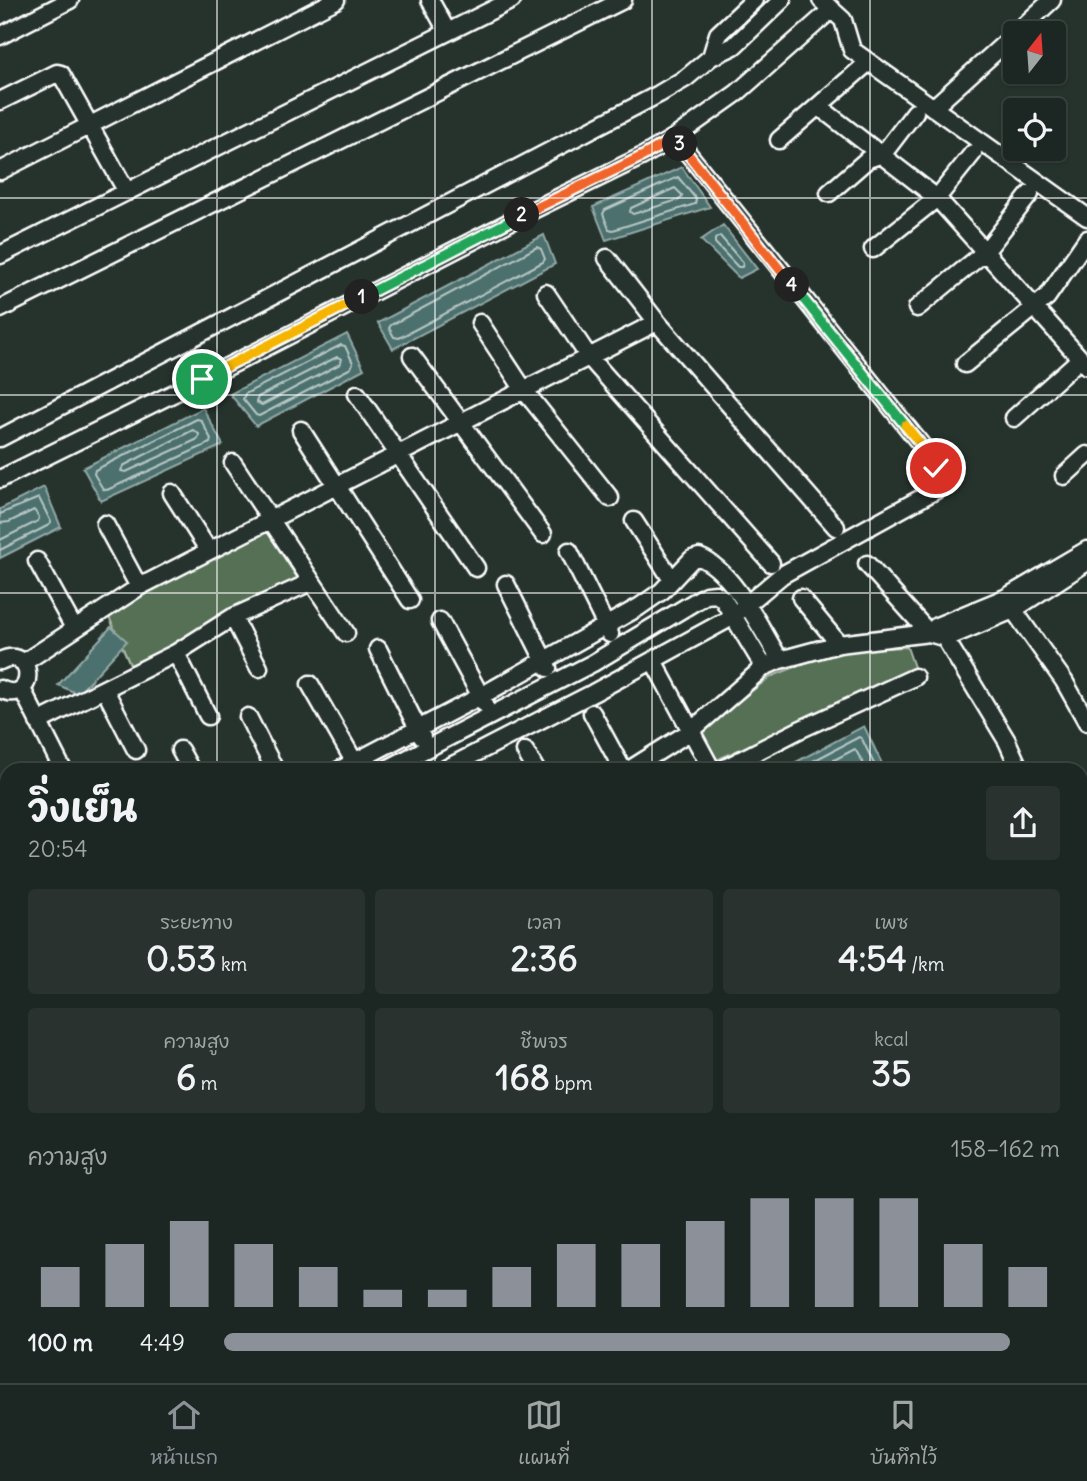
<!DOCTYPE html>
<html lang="th">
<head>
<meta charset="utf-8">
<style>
	body { margin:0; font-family:Delius,"Playpen Sans Thai",sans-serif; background:#29322f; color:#f1f3f6; height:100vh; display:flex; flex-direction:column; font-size:26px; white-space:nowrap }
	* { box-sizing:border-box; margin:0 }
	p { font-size:23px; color:#a0a5a5 }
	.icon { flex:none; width:38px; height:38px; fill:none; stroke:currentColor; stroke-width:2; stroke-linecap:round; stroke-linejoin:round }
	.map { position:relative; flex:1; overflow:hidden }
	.sheet { position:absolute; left:0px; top:763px; width:1088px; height:621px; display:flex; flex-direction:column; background:#1c2622; border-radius:21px 21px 0 0; box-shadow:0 2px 5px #0004,0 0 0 2px #3a4340 }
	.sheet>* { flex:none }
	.needle { width:46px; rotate:17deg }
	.fabs { position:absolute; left:1003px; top:21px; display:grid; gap:14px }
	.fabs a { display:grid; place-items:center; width:63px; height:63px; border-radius:7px; background:#1c2622; box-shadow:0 2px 5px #0004,0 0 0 2px #3a4340; font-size:35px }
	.pin { position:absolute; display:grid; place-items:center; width:60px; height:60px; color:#fff; margin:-30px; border:4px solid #fff; border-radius:50%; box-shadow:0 2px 7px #0007 }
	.km { position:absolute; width:35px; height:35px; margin:-18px; border-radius:50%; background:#222; color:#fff; font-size:19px; line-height:35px; text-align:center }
	.round { display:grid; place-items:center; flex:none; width:74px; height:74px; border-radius:7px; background:#29322f }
	.headline { display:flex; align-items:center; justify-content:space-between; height:119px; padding:0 28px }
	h1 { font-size:38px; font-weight:700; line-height:52px }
	.metrics { display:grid; grid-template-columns:repeat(3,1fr); gap:10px; height:119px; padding:7px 28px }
	.metrics div { display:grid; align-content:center; border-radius:7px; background:#29322f; text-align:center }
	.metrics b { font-size:35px; font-weight:700 }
	.metrics small { font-size:19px; font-weight:400 }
	.metrics p { font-size:19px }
	.chart { height:196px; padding:14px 28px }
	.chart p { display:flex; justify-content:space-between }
	.chart svg { width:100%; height:126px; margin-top:7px; stroke:#8c9099; stroke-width:6 }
	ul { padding:0 28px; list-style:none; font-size:23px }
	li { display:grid; grid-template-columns:112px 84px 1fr; align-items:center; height:52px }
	li i { height:18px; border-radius:9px; background:#8c9099 }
	.tab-bar { display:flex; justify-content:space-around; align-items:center; height:98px; border-top:2px solid #3a4340; background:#1c2622; font-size:19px; color:#a0a5a5 }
	.tab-bar a { display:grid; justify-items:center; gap:4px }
	.tab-bar .active { color:#8c9099 }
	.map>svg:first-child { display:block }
	.green { fill:#556f55; stroke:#aab7aa; stroke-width:2 }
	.water { fill:#4b706d; stroke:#93a9a7; stroke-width:2 }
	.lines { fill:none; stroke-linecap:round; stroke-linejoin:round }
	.shore { stroke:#b7c6c5; stroke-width:2 }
	.river { stroke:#4b706d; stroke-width:21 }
	.minor-casing { stroke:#fff; stroke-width:21 }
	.minor { stroke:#26332d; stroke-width:16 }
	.split-1-casing { stroke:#fff; stroke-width:14 }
	.split-2-casing { stroke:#fff; stroke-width:14 }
	.split-3-casing { stroke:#fff; stroke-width:14 }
	.split-4-casing { stroke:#fff; stroke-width:14 }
	.split-5-casing { stroke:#fff; stroke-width:14 }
	.split-6-casing { stroke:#fff; stroke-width:14 }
	.split-1 { stroke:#f5b400; stroke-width:9 }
	.split-2 { stroke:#22a559; stroke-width:9 }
	.split-3 { stroke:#f0652b; stroke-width:9 }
	.split-4 { stroke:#f0652b; stroke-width:9 }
	.split-5 { stroke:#22a559; stroke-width:9 }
	.split-6 { stroke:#f5b400; stroke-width:9 }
	.grid { fill:none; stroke:#fff; stroke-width:2; stroke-opacity:0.55 }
</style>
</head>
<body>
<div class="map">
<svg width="1087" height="1383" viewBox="0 0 1087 1383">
	<rect width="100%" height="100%" fill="#26332d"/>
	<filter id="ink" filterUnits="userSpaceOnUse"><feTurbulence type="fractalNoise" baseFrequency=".0143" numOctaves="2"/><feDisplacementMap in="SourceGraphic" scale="14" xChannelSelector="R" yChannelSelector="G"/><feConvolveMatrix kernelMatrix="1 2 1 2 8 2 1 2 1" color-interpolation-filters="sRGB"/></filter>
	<g filter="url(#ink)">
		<path class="green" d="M262,524l40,61 -169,86 -28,-63z
			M907,647l8,23 -201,91 -17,-27 73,-57 68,-27z"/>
		<path class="water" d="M682,167l28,40 -104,33 -13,-33z
			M723,225l34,44 -18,9 -38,-38z
			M544,235l11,29 -162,85 -15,-26z
			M347,334l17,35 -108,57 -26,-32z
			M203,408l20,37 -122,56 -18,-33z
			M44,487l17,40 -61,31v-49z
			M111,627l16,14 -49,53 -20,-9z
			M864,726l21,44h-104z
			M1082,864h5v47l-5,-7z
			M5,1010l2,1v195l-7,3v-197z
			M755,1377h51l7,6h-51z
			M827,1377h65l7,6h-77z
			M1003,1377h31l8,6h-44z"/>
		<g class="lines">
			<path class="shore" d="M678,177l18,22 -1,5 -82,26 -4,-1 -6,-15 2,-4z
				M675,188l7,7 -1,4 -48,15 -3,-2 1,-4z
				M720,236l23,27 -1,4h-4l-23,-24v-4z
				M537,247l4,2 4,10 -2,3 -144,76 -5,-1 -5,-9 2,-3z
				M341,345l4,1 8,17 -2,5 -92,48 -3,-1 -13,-16 2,-5z
				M337,357l5,2 -2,5 -78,41 -6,-3 2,-5z
				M197,419l4,1 10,19 -1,4 -103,47 -4,-1 -9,-15 1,-4z
				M193,430l6,4 -1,5 -72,33 -5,-1 2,-5z
				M0,514l39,-16 12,24 -2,3 -49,25
				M0,523l9,-1 25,-12 5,7 -1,4 -38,19
				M796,770l63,-33 3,2 15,31
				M815,770l40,-21 12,21"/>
			<path class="river" d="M1082,829h5
				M473,1383l6,-6"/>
			<defs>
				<path id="minor" d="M430,0l17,31
					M821,0l22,20 9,30 235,167
					M1016,33l36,-33
					M0,36l70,-36
					M711,57l7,-23 36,-34
					M0,101l57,-28 4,1 66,118
					M818,106l119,92 150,168
					M933,108l82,-74
					M779,140l84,-73
					M0,171l336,-171
					M829,193l39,-34 15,-5 32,-42
					M873,249l64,-51 36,-45
					M0,255l512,-255
					M607,258l50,64
					M546,293l43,64 182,206
					M917,308l68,-56 45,-58
					M0,309l623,-309
					M480,323l44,67 86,108
					M412,356l131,178
					M965,364l82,-67 40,-58
					M357,394l119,174
					M1014,418l66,-59
					M301,430l109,170
					M0,438l659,-344 27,-16 25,-21 23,-11 48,-46
					M233,463l113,170
					M1064,476l23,-21
					M0,479l241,-119 288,-148 114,-56 32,-19
					M172,493l37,58
					M634,521l38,59
					M105,524l34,63
					M569,551l41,83
					M37,561l37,67
					M867,564l62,69
					M506,584l42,84
					M801,598l38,46
					M1007,601l57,80 23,41
					M233,617l26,51
					M440,621l45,83
					M940,630l67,111 13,29
					M929,633l8,-7 68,-28 82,-48
					M378,649l44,88
					M176,653l32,63
					M0,661c36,-18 37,46 0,28
					M23,663l116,-76 518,-265 179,205
					M656,666l56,104
					M310,684l49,86
					M22,689l41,81
					M105,690l31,60
					M592,713l31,57
					M248,717l27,53
					M38,722l138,-69 57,-36 78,-35
					M180,750l11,20
					M525,751l11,19
					M339,770l142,-74 158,-89 23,-16 30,-32 7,-2c34,13 62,72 81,103
					M385,770l208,-107 113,-68 10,-1 7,5 41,68
					M443,770l150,-77 139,-76 50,-42 154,-85 2,-12 -7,-21 -256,-320 62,-44 95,-84
					M629,770l62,-39 73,-64 16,-7 59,-16 90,-11 17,5 67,-28 74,-48
					M721,770l78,-40 116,-53
					M0,821l1,1
					M1082,915l5,7
					M0,922l7,12
					M1082,941l5,-5
					M0,964l7,-4
					M0,995l7,-3
					M0,1318l7,-4
					M0,1362l7,5
					M26,1377l10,6
					M730,1377l7,6
					M900,1377l7,6"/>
			</defs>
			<use href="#minor" class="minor-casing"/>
			<use href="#minor" class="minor"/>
		</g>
	</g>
	<g class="lines" filter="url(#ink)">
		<defs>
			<path id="split-1" d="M202,379l160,-82"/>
			<path id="split-2" d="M362,297l160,-82"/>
			<path id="split-3" d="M522,215l121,-59 32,-19 5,7"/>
			<path id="split-4" d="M680,144l112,141"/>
			<path id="split-5" d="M792,285l113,140"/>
			<path id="split-6" d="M905,425l26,32 5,11"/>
		</defs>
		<use href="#split-1" class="split-1-casing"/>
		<use href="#split-2" class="split-2-casing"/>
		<use href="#split-3" class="split-3-casing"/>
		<use href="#split-4" class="split-4-casing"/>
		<use href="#split-5" class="split-5-casing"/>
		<use href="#split-6" class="split-6-casing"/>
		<use href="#split-1" class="split-1"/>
		<use href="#split-2" class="split-2"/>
		<use href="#split-3" class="split-3"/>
		<use href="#split-4" class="split-4"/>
		<use href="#split-5" class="split-5"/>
		<use href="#split-6" class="split-6"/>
	</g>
	<path class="grid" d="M217,0v770M435,0v770M652,0v770M870,0v770M0,198h1087M0,395h1087M0,593h1087M0,790h7M1082,790h5M0,988h7M1082,988h5M0,1185h7M1082,1185h5M217,1377v6M435,1377v6M652,1377v6M870,1377v6"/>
</svg>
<div class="fabs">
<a><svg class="needle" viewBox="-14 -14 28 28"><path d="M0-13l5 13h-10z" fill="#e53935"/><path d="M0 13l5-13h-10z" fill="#a0a5a5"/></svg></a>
<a><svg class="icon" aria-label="locate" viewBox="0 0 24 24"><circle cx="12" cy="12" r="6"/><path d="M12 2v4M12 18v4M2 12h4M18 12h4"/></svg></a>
</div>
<div class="pin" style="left:202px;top:379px;background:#1e9e55"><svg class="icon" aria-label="arrive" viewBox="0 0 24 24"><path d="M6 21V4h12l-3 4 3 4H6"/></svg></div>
<div class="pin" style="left:936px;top:468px;background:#d93025"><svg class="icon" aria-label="check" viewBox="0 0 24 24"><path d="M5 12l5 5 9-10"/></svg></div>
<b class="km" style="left:362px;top:297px">1</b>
<b class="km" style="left:522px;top:215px">2</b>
<b class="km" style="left:680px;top:144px">3</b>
<b class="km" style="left:792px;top:285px">4</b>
<section class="sheet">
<div class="headline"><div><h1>วิ่งเย็น</h1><p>20:54</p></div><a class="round"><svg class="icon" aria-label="share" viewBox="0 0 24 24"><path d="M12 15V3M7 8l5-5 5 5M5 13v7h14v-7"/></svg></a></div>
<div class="metrics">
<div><p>ระยะทาง</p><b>0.53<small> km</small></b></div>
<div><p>เวลา</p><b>2:36</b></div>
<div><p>เพซ</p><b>4:54<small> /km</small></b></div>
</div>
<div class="metrics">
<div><p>ความสูง</p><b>6<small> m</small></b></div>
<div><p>ชีพจร</p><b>168<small> bpm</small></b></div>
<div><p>kcal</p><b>35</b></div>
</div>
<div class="chart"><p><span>ความสูง</span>158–162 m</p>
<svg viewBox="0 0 160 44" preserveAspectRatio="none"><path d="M5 44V30M15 44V22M25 44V14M35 44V22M45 44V30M55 44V38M65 44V38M75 44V30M85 44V22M95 44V22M105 44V14M115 44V6M125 44V6M135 44V6M145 44V22M155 44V30"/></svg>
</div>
<ul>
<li><b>100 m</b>4:49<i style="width:94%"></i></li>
</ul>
</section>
</div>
<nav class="tab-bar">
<a class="active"><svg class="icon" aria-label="home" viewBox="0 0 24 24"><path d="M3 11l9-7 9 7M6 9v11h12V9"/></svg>หน้าแรก</a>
<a><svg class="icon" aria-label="map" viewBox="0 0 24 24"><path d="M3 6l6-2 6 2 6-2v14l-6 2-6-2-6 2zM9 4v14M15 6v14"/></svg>แผนที่</a>
<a><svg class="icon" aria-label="saved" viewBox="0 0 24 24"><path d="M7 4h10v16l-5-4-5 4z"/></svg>บันทึกไว้</a>
</nav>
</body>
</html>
